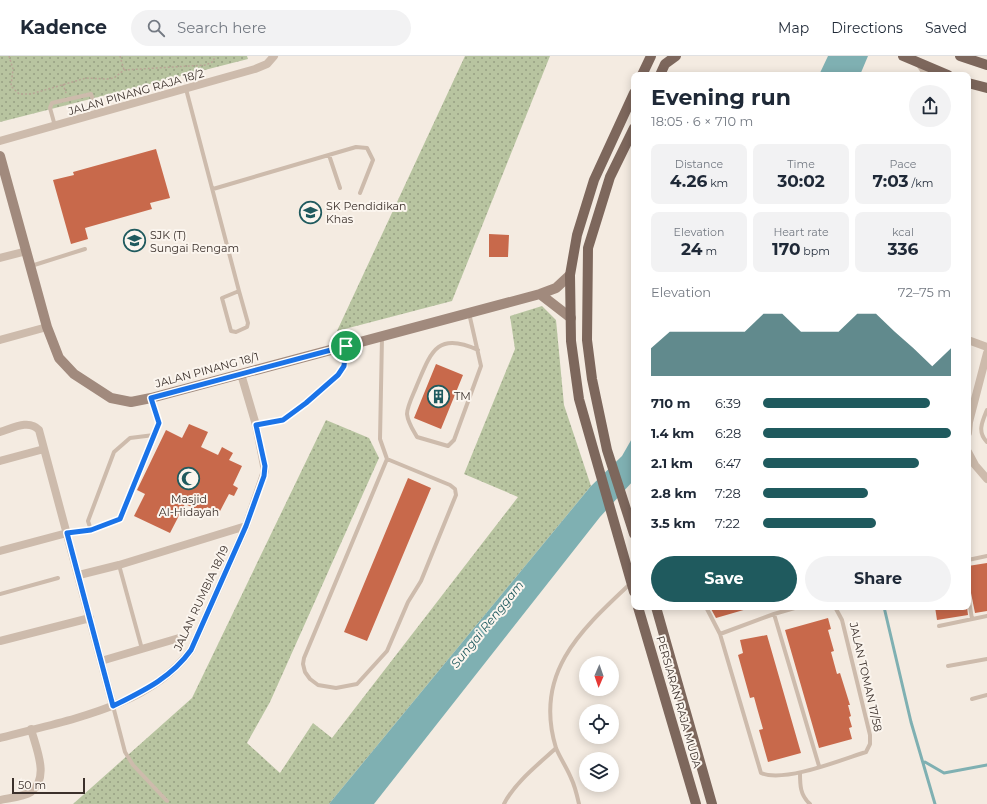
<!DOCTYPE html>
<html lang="en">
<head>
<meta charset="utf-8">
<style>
	body { margin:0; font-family:Montserrat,sans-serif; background:#f2f2f3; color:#1f2937; height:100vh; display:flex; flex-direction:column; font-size:15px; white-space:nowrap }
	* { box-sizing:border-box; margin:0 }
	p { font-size:13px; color:#747a83 }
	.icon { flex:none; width:22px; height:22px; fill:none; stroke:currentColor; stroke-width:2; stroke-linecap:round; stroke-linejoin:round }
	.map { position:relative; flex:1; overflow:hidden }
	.panel { position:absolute; left:631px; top:16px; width:340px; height:538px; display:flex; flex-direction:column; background:#fff; border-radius:8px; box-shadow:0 2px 10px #0003 }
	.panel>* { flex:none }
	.needle { width:26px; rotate:182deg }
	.fabs { position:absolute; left:579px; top:600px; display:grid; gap:8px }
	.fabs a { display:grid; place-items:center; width:40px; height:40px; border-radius:50%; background:#fff; box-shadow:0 2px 10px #0003; font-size:20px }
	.scale { position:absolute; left:12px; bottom:10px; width:73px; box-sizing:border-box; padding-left:4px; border:2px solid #3b302b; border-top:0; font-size:11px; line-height:14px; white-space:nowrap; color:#3b302b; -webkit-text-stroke:3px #fbf5ee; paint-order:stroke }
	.pin { position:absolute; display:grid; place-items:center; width:34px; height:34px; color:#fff; margin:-17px; border:2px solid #fff; border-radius:50%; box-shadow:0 1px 4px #0007 }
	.round { display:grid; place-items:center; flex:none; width:42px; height:42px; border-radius:21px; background:#f2f2f3 }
	.head { display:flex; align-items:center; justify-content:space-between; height:68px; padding:0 20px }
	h1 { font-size:22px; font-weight:700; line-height:30px }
	.stats { display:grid; grid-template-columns:repeat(3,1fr); gap:6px; height:68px; padding:4px 20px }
	.stats div { display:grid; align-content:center; border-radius:8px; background:#f2f2f3; text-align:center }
	.stats b { font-size:17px; font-weight:700 }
	.stats small { font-size:11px; font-weight:400 }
	.stats p { font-size:11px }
	.chart { height:112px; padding:8px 20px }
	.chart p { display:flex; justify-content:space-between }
	.chart svg { width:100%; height:72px; margin-top:4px; fill:#1f5a5e; opacity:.7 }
	.primary-button { display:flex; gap:8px; margin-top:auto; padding:8px 20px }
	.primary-button a { flex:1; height:46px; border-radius:24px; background:#1f5a5e; color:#fff; font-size:16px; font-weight:700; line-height:46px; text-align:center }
	.primary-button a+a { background:#f2f2f3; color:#1f2937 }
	ul { padding:0 20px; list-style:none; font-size:13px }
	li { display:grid; grid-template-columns:64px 48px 1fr; align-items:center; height:30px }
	li i { height:10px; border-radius:5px; background:#1f5a5e }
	header { display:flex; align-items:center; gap:24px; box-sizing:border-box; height:56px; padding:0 20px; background:#fff; border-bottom:1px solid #e0e1e3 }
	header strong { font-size:19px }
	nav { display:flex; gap:22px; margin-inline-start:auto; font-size:14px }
	.search { width:280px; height:36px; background:#f2f2f3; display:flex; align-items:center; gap:10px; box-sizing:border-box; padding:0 14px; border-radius:22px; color:#747a83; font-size:15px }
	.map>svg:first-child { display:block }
	.grass { fill:url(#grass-dots) }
	.water { fill:#7fb0b2 }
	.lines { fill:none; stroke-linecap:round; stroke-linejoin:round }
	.stream { stroke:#7fb0b2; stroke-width:3 }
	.building { fill:#c8694b }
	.path { stroke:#b9a596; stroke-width:1.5; stroke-dasharray:2 2; stroke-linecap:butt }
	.lane { stroke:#cdbbac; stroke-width:4 }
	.street { stroke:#cdbbac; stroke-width:8 }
	.secondary { stroke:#a18a7d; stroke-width:10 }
	.primary { stroke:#7d675c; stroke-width:10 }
	.route-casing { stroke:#fff; stroke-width:8 }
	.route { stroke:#1a73e8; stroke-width:5 }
	.labels { text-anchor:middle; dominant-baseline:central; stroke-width:4; stroke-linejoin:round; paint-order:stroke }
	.street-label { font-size:11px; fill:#3b302b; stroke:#fbf5ee }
	.poi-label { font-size:11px; fill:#3b302b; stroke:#fbf5ee; text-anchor:start }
	.water-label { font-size:12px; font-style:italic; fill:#1f5a5e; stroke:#fbf5ee }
</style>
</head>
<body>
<header>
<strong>Kadence</strong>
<div class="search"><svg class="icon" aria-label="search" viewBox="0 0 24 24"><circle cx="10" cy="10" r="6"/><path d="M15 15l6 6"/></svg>Search here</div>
<nav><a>Map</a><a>Directions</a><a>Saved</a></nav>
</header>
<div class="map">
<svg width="987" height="748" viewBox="0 0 987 748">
	<defs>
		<pattern id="grass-dots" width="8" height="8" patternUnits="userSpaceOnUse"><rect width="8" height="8" fill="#b8c4a0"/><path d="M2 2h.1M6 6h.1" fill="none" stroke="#97a083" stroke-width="1.8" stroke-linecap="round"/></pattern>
	</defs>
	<rect width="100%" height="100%" fill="#f4ebe1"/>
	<path class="grass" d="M0,0h247l1,3 -248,63z
		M465,0h85l-98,245 -115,30z
		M542,250l14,14 8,85 27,81 -262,318h-256l119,-106 134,-278 43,18 10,20 -109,244 -23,41 33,30 33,-50 19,15 186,-241 -54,-23 51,-125 -5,-33z"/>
	<path class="water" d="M828,0h40l-8,19h-41z
		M634,379v45l-34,37 -226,287h-45l262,-318 31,-30z"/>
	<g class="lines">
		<path class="stream" d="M884,551l27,115 24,82
			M925,706l19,11 43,-8"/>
	</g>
	<path class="building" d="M156,93l14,49 -20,5 2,6 -67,19 3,11 -17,5 -18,-64 21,-5 -1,-3z
		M489,178l20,1 -1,22h-19z
		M436,308l27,11 -22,54 -27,-11z
		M189,368l19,8 -7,15 17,8 4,-8 11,6 -4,7 13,6 -9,19 5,3 -4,8 -5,-2 -10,19 -12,-6 -3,6 -19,-9 -15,29 -36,-17 11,-22 -8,-4 29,-60 16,8z
		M408,422l23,10 -64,153 -23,-9z
		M987,507v48l-12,2 -4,-20 -3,-5v-22z
		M710,551h36l1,2 -31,9z
		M935,551h32l1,8 -31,5z
		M828,562l3,11 -3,1 6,21 -3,1 6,22 3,-1 10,32h-2l3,11 -2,1 3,10 -3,1 3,11 -33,9 -34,-118z
		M767,579l34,118 -33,9 -9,-32 4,-1 -6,-21 -3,-11 -4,1 -12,-43 5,-2 -3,-13z"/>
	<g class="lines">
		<path class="path" d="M9,0l4,13 -2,17 8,8h12l55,-16 21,1 7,-1 10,-8 82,-5 8,-4v-5
			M120,0l4,14
			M63,28l3,9"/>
		<path class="lane" d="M186,33l53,202
			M55,70l-5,-18 2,-5 39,-9 7,20
			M329,99l11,33
			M213,133l143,-42 11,1 6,12 -13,33
			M31,210l54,-17
			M239,235l9,32 -1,4 -11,5 -5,-1 -9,-33z
			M469,257l12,53 -27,74 -6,6 -31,-9c-4,-7 -9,-14 -10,-23 0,-8 7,-21 10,-29 14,-33 20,-54 61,-35
			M382,281l-2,102 7,20 63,26 5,4 1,6 -35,86 -13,21 -21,49 -30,33 -21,4 -18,-3 -8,-6 -5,-7 -2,-8 1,-6 83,-199
			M987,354c-5,12 -10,22 0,32
			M256,369l27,-5 23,-17 32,-28 5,-9 3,-20
			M91,474l-3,-9 26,-69 16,-14 24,-3
			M67,477l24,-3 29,-11 39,-96 -8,-25
			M968,504l19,-4
			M119,509l23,84
			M0,538l58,-16
			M968,538l4,25
			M706,551l14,27 41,139c23,10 80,-13 105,-21l4,-8v-9l-28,-115 -7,-13
			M774,558l45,152
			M939,570l48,-10
			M720,578l54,-20 24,-7
			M948,610l39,-7
			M972,643l15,-4
			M113,650l12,46 8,13 34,36
			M800,717c0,12 0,22 10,31
			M504,748c11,-22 35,-40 52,-56
			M579,748c-2,-9 -4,-18 -8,-26 -4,-10 -11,-20 -15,-30 -23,-75 25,-118 74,-164"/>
		<path class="street" d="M920,8l7,11
			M0,85l255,-72 12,-5 7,-8
			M0,202l27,-7
			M0,284l47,-13
			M968,284l19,7
			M0,376c13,-4 29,-13 39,-2l74,276
			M968,377l1,-11 18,-69
			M968,396l7,13 12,14
			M0,405l44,-12
			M0,495l67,-18
			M79,519l40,-10 127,-39
			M0,585l90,-23
			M101,605l78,-23
			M0,682c66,-18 148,-30 191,-88l55,-124 19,-55 -9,-46 -15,-51
			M0,744c9,-2 23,-3 31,-8 19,-14 5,-44 0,-63"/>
		<path class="secondary" d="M0,100l47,171 12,31 15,16 37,24 20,4 20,-4 389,-104 16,-6 14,-13
			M540,238l31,24"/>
		<path class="primary" d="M903,0l45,19
			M960,0l27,9
			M642,19l9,-19
			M660,19l5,-11 11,-8
			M968,27l19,5
			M634,37l-40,87 -17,55 -7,40 1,66 8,58 55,193
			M634,72l-24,49 -22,71 -1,92 5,39 15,71 27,84
			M638,551l58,197
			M656,551l56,197"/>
	</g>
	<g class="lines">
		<defs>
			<path id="route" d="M346,290l-2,20 -6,9 -32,28 -23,17 -27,5 9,41 -1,10 -18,50 -55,124c-20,28 -48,41 -78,56l-46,-173 24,-3 29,-11 39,-96 -8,-25z"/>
		</defs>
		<use href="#route" class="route-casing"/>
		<use href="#route" class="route"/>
	</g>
	<defs>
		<symbol id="school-ring" viewBox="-11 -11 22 22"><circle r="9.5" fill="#fbf5ee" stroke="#1f5a5e" stroke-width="1.5"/><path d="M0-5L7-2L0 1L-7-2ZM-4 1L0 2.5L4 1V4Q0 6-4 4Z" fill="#1f5a5e"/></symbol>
		<symbol id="building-ring" viewBox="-11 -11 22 22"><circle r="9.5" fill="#fbf5ee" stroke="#1f5a5e" stroke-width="1.5"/><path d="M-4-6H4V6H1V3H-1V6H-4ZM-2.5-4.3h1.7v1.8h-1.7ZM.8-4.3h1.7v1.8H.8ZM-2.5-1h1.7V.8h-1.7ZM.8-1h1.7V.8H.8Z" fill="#1f5a5e"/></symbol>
		<symbol id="mosque-ring" viewBox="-11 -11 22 22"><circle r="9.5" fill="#fbf5ee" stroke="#1f5a5e" stroke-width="1.5"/><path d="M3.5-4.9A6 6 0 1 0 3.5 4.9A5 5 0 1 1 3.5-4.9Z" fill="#1f5a5e"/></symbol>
	</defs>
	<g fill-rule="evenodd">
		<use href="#school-ring" x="298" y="144" width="25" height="25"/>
		<use href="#school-ring" x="122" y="172" width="25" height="25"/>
		<use href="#building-ring" x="426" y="328" width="25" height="25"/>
		<use href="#mosque-ring" x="176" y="410" width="25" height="25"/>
	</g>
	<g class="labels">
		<g class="street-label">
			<text transform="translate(136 36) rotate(-16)">JALAN PINANG RAJA 18/2</text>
			<text transform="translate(207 314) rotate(-15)">JALAN PINANG 18/1</text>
			<text transform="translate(201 542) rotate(-65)">JALAN RUMBIA 18/19</text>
			<text transform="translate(866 621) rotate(77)">JALAN TOMAN 17/58</text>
			<text transform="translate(679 646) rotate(74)">PERSIARAN RAJA MUDA</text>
		</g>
		<g class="poi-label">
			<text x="326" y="150">SK Pendidikan<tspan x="326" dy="13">Khas</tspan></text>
			<text x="150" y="179">SJK (T)<tspan x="150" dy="13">Sungai Rengam</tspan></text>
			<text x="454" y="340">TM</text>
			<text x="189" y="443" text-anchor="middle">Masjid<tspan x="189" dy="13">Al-Hidayah</tspan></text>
		</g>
		<g class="water-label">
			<text transform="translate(487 568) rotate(-51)">Sungai Renggam</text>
		</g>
	</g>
</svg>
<div class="fabs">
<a><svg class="needle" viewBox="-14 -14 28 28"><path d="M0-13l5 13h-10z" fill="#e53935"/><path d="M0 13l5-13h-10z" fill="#747a83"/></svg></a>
<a><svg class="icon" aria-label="locate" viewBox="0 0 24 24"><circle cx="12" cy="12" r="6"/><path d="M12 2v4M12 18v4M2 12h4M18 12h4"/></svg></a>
<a><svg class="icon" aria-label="layers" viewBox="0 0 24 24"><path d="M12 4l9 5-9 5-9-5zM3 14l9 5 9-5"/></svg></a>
</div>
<div class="scale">50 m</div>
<div class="pin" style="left:346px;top:290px;background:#1e9e55"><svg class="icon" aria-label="arrive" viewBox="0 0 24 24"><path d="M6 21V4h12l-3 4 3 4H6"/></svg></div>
<section class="panel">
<div class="head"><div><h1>Evening run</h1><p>18:05 · 6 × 710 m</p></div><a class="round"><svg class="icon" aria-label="share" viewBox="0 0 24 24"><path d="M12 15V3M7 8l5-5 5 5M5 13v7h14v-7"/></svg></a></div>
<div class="stats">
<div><p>Distance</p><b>4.26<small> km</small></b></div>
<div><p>Time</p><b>30:02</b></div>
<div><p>Pace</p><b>7:03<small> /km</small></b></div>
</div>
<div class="stats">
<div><p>Elevation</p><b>24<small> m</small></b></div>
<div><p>Heart rate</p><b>170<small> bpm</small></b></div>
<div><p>kcal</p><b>336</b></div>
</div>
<div class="chart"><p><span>Elevation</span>72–75 m</p>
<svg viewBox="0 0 160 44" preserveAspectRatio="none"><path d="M0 44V27L10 17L20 17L30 17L40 17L50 17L60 6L70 6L80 17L90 17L100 17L110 6L120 6L130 17L140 27L150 38L160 27V44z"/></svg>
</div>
<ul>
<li><b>710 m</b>6:39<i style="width:89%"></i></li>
<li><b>1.4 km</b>6:28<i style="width:100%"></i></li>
<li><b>2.1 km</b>6:47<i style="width:83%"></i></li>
<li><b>2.8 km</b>7:28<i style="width:56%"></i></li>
<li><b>3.5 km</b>7:22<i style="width:60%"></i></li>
</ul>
<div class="primary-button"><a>Save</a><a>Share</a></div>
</section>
</div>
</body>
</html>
